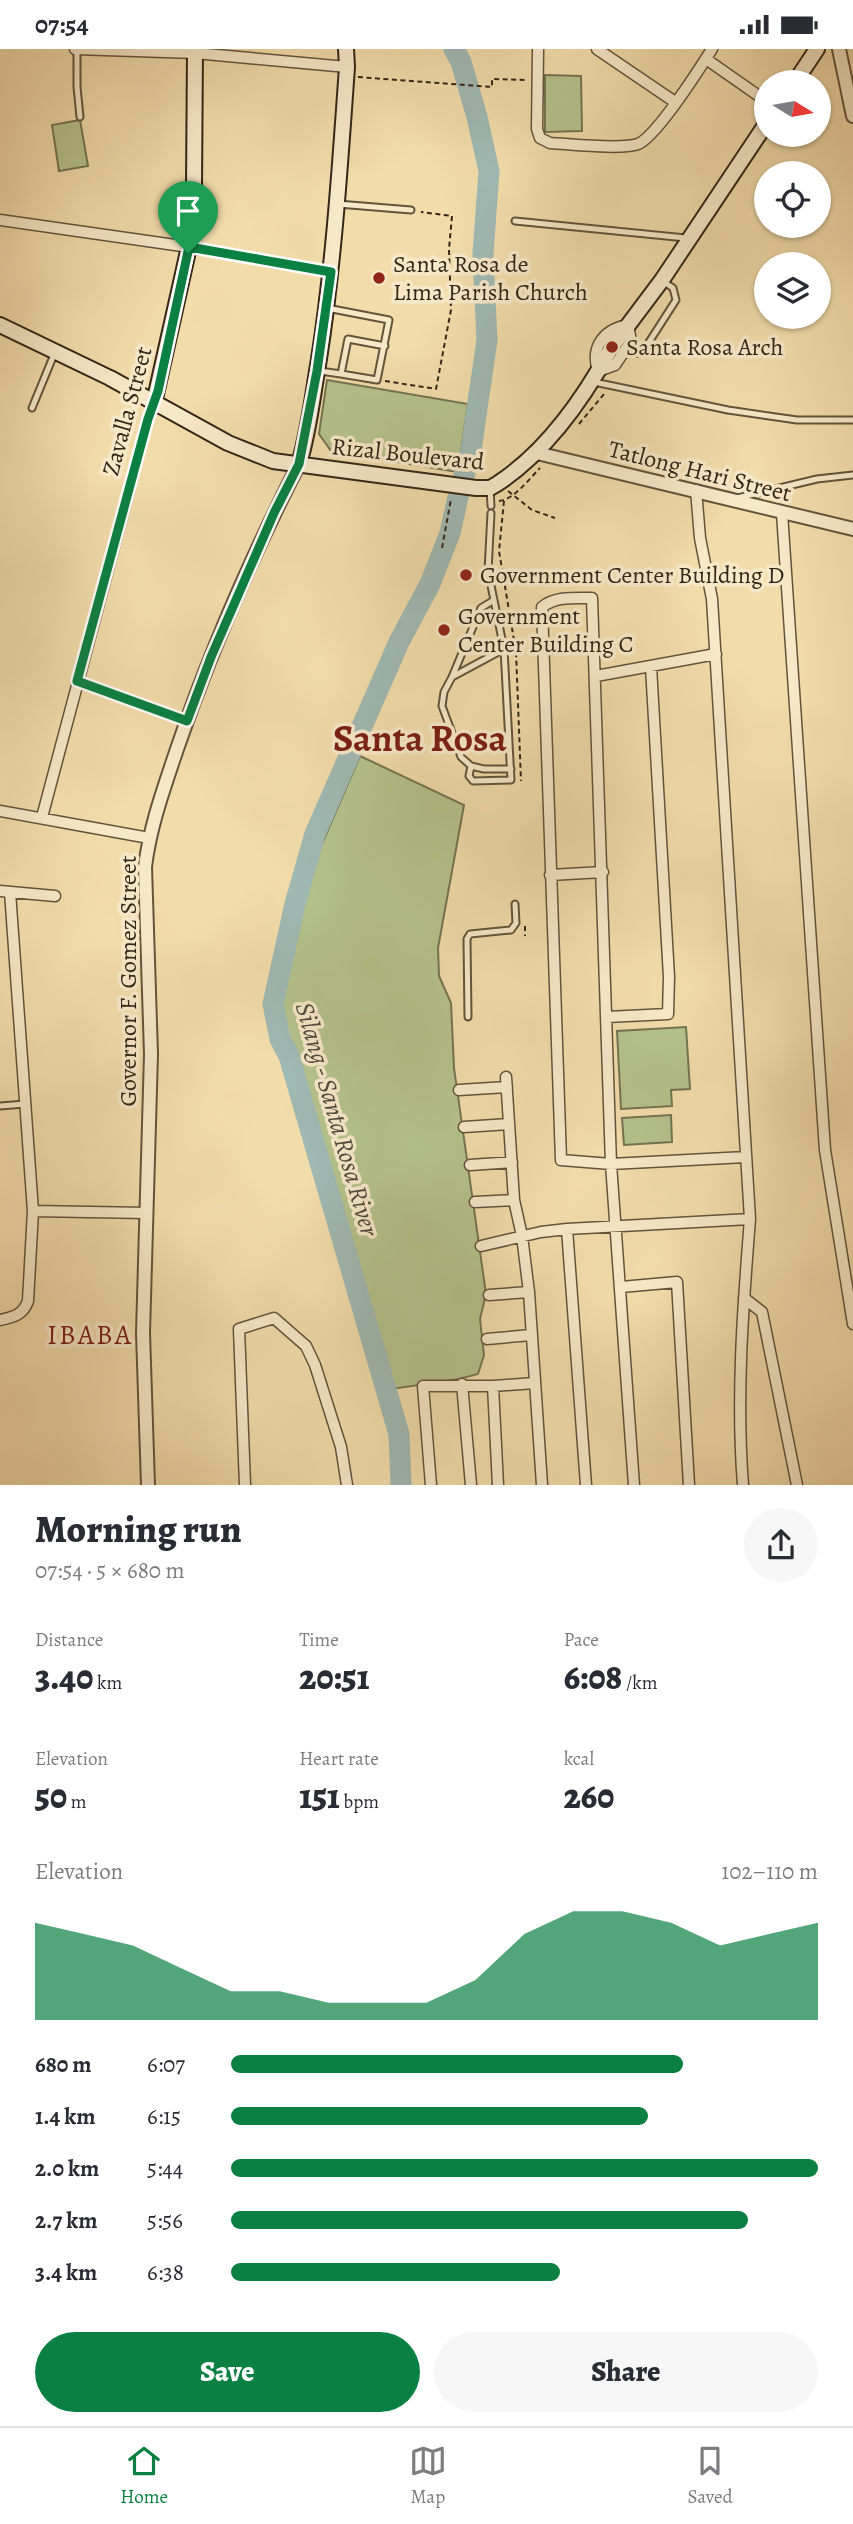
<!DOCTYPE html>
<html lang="en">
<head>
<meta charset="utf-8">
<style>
	body { margin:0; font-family:Alegreya,serif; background:#f7f7f7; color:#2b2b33; height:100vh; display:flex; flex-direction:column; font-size:26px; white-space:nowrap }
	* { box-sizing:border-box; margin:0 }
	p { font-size:23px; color:#7c7c81 }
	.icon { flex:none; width:38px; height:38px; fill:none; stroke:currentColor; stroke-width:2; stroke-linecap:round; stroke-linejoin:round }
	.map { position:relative; height:1436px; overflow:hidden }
	.side { display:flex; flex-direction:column; background:#fff; flex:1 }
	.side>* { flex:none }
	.needle { width:46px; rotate:101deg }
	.buttons { position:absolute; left:754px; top:21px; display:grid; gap:14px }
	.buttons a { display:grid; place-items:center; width:77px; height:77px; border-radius:50%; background:#fff; box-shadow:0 2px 5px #0004; font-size:35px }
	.pin { position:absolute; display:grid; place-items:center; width:60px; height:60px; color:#fff; margin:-72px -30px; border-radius:50% 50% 50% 0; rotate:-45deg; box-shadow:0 0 7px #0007 }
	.pin .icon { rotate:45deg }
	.round { display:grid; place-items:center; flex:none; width:74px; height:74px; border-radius:37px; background:#f7f7f7 }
	.overview { display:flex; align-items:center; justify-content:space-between; height:119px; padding:0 35px }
	h1 { font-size:38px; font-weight:800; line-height:52px }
	.figures { display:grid; grid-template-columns:repeat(3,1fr); gap:10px; height:119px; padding:7px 35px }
	.figures div { display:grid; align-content:center }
	.figures b { font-size:35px; font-weight:800 }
	.figures small { font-size:19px; font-weight:400 }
	.figures p { font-size:19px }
	.chart { height:196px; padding:14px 35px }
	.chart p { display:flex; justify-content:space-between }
	.chart svg { width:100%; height:126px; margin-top:7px; fill:#0b8043; opacity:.7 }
	.primary-button { display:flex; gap:14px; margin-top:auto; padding:14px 35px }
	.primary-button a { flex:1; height:80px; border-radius:42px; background:#0b8043; color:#fff; font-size:28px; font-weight:800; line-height:80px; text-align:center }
	.primary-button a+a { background:#f7f7f7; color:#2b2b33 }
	ul { padding:0 35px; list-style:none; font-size:23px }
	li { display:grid; grid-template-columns:112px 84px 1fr; align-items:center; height:52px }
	li i { height:18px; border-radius:9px; background:#0b8043 }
	.status { display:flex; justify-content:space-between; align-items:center; height:49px; padding:0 35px; background:#fff; direction:ltr }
	.status svg { height:19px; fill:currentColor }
	.dock { display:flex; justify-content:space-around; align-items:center; height:98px; border-top:2px solid #e1e1e2; background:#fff; font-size:19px; color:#7c7c81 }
	.dock a { display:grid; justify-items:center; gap:4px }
	.dock .active { color:#0b8043 }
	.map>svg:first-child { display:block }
	.green { fill:#b5c28c; stroke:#747452; stroke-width:2 }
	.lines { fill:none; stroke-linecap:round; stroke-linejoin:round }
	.river { stroke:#9fb9b3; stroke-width:21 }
	.service-casing { stroke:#64543c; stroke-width:9 }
	.minor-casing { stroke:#64543c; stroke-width:13 }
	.tertiary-casing { stroke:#64543c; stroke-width:16 }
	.secondary-casing { stroke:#342718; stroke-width:18 }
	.path { stroke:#342718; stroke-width:2; stroke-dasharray:5 3.5; stroke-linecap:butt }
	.service { stroke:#f7e8c8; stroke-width:5 }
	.minor { stroke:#f7e8c8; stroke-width:10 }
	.tertiary { stroke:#f7e8c8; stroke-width:12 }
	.secondary { stroke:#f7e8c8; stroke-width:14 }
	.route-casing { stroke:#fff; stroke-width:14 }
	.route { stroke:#0b8043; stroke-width:9 }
	.poi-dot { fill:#8f2418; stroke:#f7e8c8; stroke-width:2.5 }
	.labels { text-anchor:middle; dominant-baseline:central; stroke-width:7; stroke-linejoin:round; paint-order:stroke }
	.poi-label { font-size:24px; fill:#342718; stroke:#f7e8c8; text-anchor:start }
	.street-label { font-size:24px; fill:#342718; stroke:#f7e8c8 }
	.water-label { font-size:26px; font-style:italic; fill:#4f4c3f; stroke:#f7e8c8 }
	.quarter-label { font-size:28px; letter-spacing:2px; fill:#7a1f14; stroke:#f7e8c8 }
	.town-label { font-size:38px; font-weight:bold; fill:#7a1f14; stroke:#f7e8c8 }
</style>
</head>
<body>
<div class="status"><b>07:54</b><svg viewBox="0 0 49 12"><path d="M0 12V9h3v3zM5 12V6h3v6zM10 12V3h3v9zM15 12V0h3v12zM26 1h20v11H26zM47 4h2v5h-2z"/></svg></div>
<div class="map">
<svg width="853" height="1436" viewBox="0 0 853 1436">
	<rect width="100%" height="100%" fill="#f2dcaa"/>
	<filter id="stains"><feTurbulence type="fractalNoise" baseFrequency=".00286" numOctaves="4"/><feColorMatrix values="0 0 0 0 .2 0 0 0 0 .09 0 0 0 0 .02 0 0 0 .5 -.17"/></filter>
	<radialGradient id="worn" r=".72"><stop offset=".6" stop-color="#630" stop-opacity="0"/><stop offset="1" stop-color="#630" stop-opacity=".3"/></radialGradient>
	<path class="green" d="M545,26l36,1 1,55 -37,1z
		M80,71l8,46 -29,5 -7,-46z
		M327,331l141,24 -10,68 -127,-21 -12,-17z
		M360,707l104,49 -26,143 1,28 12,27 3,65 32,226 -6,25 4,36 -6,19 -19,5 -67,10 -50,-164 -40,-142 -3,-24 -11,-24 -8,-31 15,-66 7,-48z
		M686,978l4,62 -19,1 1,16 -51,3 -4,-78z
		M671,1066l1,27 -48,3 -2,-27z"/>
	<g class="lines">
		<path class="river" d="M401,1436l-2,-51 -110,-378 -9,-17 -7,-35 22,-100 20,-70 84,-192 31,-58 20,-51 10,-45 10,-31 17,-117 -4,-86 6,-83 -12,-54 -16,-55 -7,-13"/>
		<defs>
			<path id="service" d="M77,0v38l3,30
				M338,155l73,6
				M515,172l171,17
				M327,259l62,12 -12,60 -36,-6 7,-35 37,7
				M623,305l19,-1 34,-53 -3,-12 -9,-6
				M320,322l21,3
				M594,333l134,28 69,10h56
				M32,359l23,-56
				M490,439l1,18
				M737,449l80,-19 36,-4
				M504,600l-52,28 -8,15 -2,14 19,51 10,9 13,3h27
				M452,628l29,-69 13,-8
				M471,717l-2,10 4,5 38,-1 -7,-131 -16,-78 3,-58
				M468,968l-1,-78 3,-5 41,-4 5,-7 -1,-19
				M0,1057l25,-2"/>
			<path id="minor" d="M75,0l120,4 152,14
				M538,0l-1,80 3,9 10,5c21,1 70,7 88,1 18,-7 62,-76 74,-95
				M597,0l78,53
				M706,10l60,42
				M0,171l189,27 142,25
				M628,276l3,16 -16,24 -17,6c-8,-25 7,-42 30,-46z
				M696,441l4,48 12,61 38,620c-7,88 -14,178 -7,266
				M782,464l43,637 28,174
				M596,627l120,-22
				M77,632l110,40
				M0,762l149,27
				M42,768l106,-398 6,-16
				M550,826l53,-3
				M0,842l55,5
				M607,968l61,-3 1,-37 -18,-310
				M506,1028l8,123 8,36 7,56 13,193
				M459,1041l48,-3
				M464,1078l45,-3
				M470,1116l42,-3
				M475,1153l39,-2
				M33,1162l113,2
				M567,1180l19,256
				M481,1197l60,-14 26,-3 183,-10
				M621,1238l56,-5 12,203
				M489,1246l40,-3
				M744,1249l18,14 35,173
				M0,1271c14,-3 23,-5 28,-19l5,-90 -23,-319
				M487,1290l44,-4
				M462,1335l9,101
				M493,1337l5,99
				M245,1436l-6,-156 35,-11 32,28 9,19 26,82 6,38
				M431,1436l-8,-99h70l41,-3
				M634,1436l-23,-321 -19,-566c-17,0 -36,-2 -50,9l19,553 50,4 135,-7"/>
			<path id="tertiary" d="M839,0l14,67
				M537,404l316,76
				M148,1436l-5,-152 8,-279 -6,-187c5,-41 19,-79 32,-118 33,-97 75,-193 122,-285"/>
			<path id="secondary" d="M795,33l22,-33
				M0,276l110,53 118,65 45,18 203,27h14l7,-4c49,-32 85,-83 113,-134
				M614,295l48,-64 104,-156
				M154,354l35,-156 5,-58 1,-140
				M299,415c10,-33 14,-70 20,-105 15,-97 21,-194 28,-292l-1,-18"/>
		</defs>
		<use href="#service" class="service-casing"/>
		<use href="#minor" class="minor-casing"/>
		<use href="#tertiary" class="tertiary-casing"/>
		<use href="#secondary" class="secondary-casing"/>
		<path class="path" d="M358,28l134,10v-8l35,1
			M385,332l51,8 15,-79 -2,-61 3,-33 -31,-4
			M579,375l25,-30
			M508,442l24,19 23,8
			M499,452c16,-2 30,-22 41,-33
			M504,452l-5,50 17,101 5,129
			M442,499l9,-49
			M525,877v10"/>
		<use href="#service" class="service"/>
		<use href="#minor" class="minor"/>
		<use href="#tertiary" class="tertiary"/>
		<use href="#secondary" class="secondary"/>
	</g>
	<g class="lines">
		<defs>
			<path id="route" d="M189,198l142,25 -14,99 -18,93 -25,49 -63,144 -24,64 -110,-40 71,-262 10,-28z"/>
		</defs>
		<use href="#route" class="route-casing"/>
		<use href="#route" class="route"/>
	</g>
	<g class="poi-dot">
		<circle cx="379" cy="229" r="7"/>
		<circle cx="612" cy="298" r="7"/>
		<circle cx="466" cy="526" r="7"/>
		<circle cx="444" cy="581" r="7"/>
	</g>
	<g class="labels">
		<g class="poi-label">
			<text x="393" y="215">Santa Rosa de<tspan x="393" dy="28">Lima Parish Church</tspan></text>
			<text x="626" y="298">Santa Rosa Arch</text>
			<text x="480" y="526">Government Center Building D</text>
			<text x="458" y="567">Government<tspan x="458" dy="28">Center Building C</tspan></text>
		</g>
		<g class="street-label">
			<text transform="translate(127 362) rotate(-75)">Zavalla Street</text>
			<text transform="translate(408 405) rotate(6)">Rizal Boulevard</text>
			<text transform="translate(700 422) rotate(14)">Tatlong Hari Street</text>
			<text transform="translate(128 932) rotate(-90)">Governor F. Gomez Street</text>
		</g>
		<g class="water-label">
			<text transform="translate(337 1070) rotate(74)">Silang - Santa Rosa River</text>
		</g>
		<g class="quarter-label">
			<text x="90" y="1286">IBABA</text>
		</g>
		<g class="town-label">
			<text x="420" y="689">Santa Rosa</text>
		</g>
	</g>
	<rect width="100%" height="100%" filter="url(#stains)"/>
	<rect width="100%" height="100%" fill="url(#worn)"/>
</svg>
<div class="buttons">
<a><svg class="needle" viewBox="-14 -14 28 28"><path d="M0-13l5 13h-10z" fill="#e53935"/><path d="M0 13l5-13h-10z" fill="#7c7c81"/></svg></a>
<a><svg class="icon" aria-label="locate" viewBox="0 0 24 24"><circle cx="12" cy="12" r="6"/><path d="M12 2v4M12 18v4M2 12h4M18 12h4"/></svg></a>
<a><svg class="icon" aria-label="layers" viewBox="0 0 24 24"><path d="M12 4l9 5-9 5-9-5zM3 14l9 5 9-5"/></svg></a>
</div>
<div class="pin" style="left:188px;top:204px;background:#1e9e55"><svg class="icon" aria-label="arrive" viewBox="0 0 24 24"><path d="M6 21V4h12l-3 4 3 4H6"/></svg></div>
</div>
<section class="side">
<div class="overview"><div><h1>Morning run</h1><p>07:54 · 5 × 680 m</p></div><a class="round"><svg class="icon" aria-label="share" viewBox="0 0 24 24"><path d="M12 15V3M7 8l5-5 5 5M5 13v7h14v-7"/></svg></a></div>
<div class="figures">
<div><p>Distance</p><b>3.40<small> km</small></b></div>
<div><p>Time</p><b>20:51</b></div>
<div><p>Pace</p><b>6:08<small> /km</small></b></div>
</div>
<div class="figures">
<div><p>Elevation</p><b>50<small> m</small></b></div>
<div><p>Heart rate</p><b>151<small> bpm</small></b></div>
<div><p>kcal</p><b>260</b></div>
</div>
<div class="chart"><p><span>Elevation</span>102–110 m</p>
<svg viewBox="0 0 160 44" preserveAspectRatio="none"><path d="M0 44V10L10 14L20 18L30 26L40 34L50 34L60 38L70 38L80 38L90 30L100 14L110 6L120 6L130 10L140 18L150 14L160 10V44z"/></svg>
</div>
<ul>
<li><b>680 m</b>6:07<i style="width:77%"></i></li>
<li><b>1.4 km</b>6:15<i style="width:71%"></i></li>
<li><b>2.0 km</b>5:44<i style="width:100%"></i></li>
<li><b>2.7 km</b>5:56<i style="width:88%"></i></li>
<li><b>3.4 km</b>6:38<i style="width:56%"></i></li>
</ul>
<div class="primary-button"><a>Save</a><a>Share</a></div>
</section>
<nav class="dock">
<a class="active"><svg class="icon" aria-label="home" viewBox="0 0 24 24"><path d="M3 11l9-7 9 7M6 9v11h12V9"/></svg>Home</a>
<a><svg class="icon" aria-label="map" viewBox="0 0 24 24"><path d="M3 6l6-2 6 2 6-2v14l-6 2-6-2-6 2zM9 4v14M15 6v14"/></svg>Map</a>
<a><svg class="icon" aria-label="saved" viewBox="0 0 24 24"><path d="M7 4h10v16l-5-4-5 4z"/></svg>Saved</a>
</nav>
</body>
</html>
